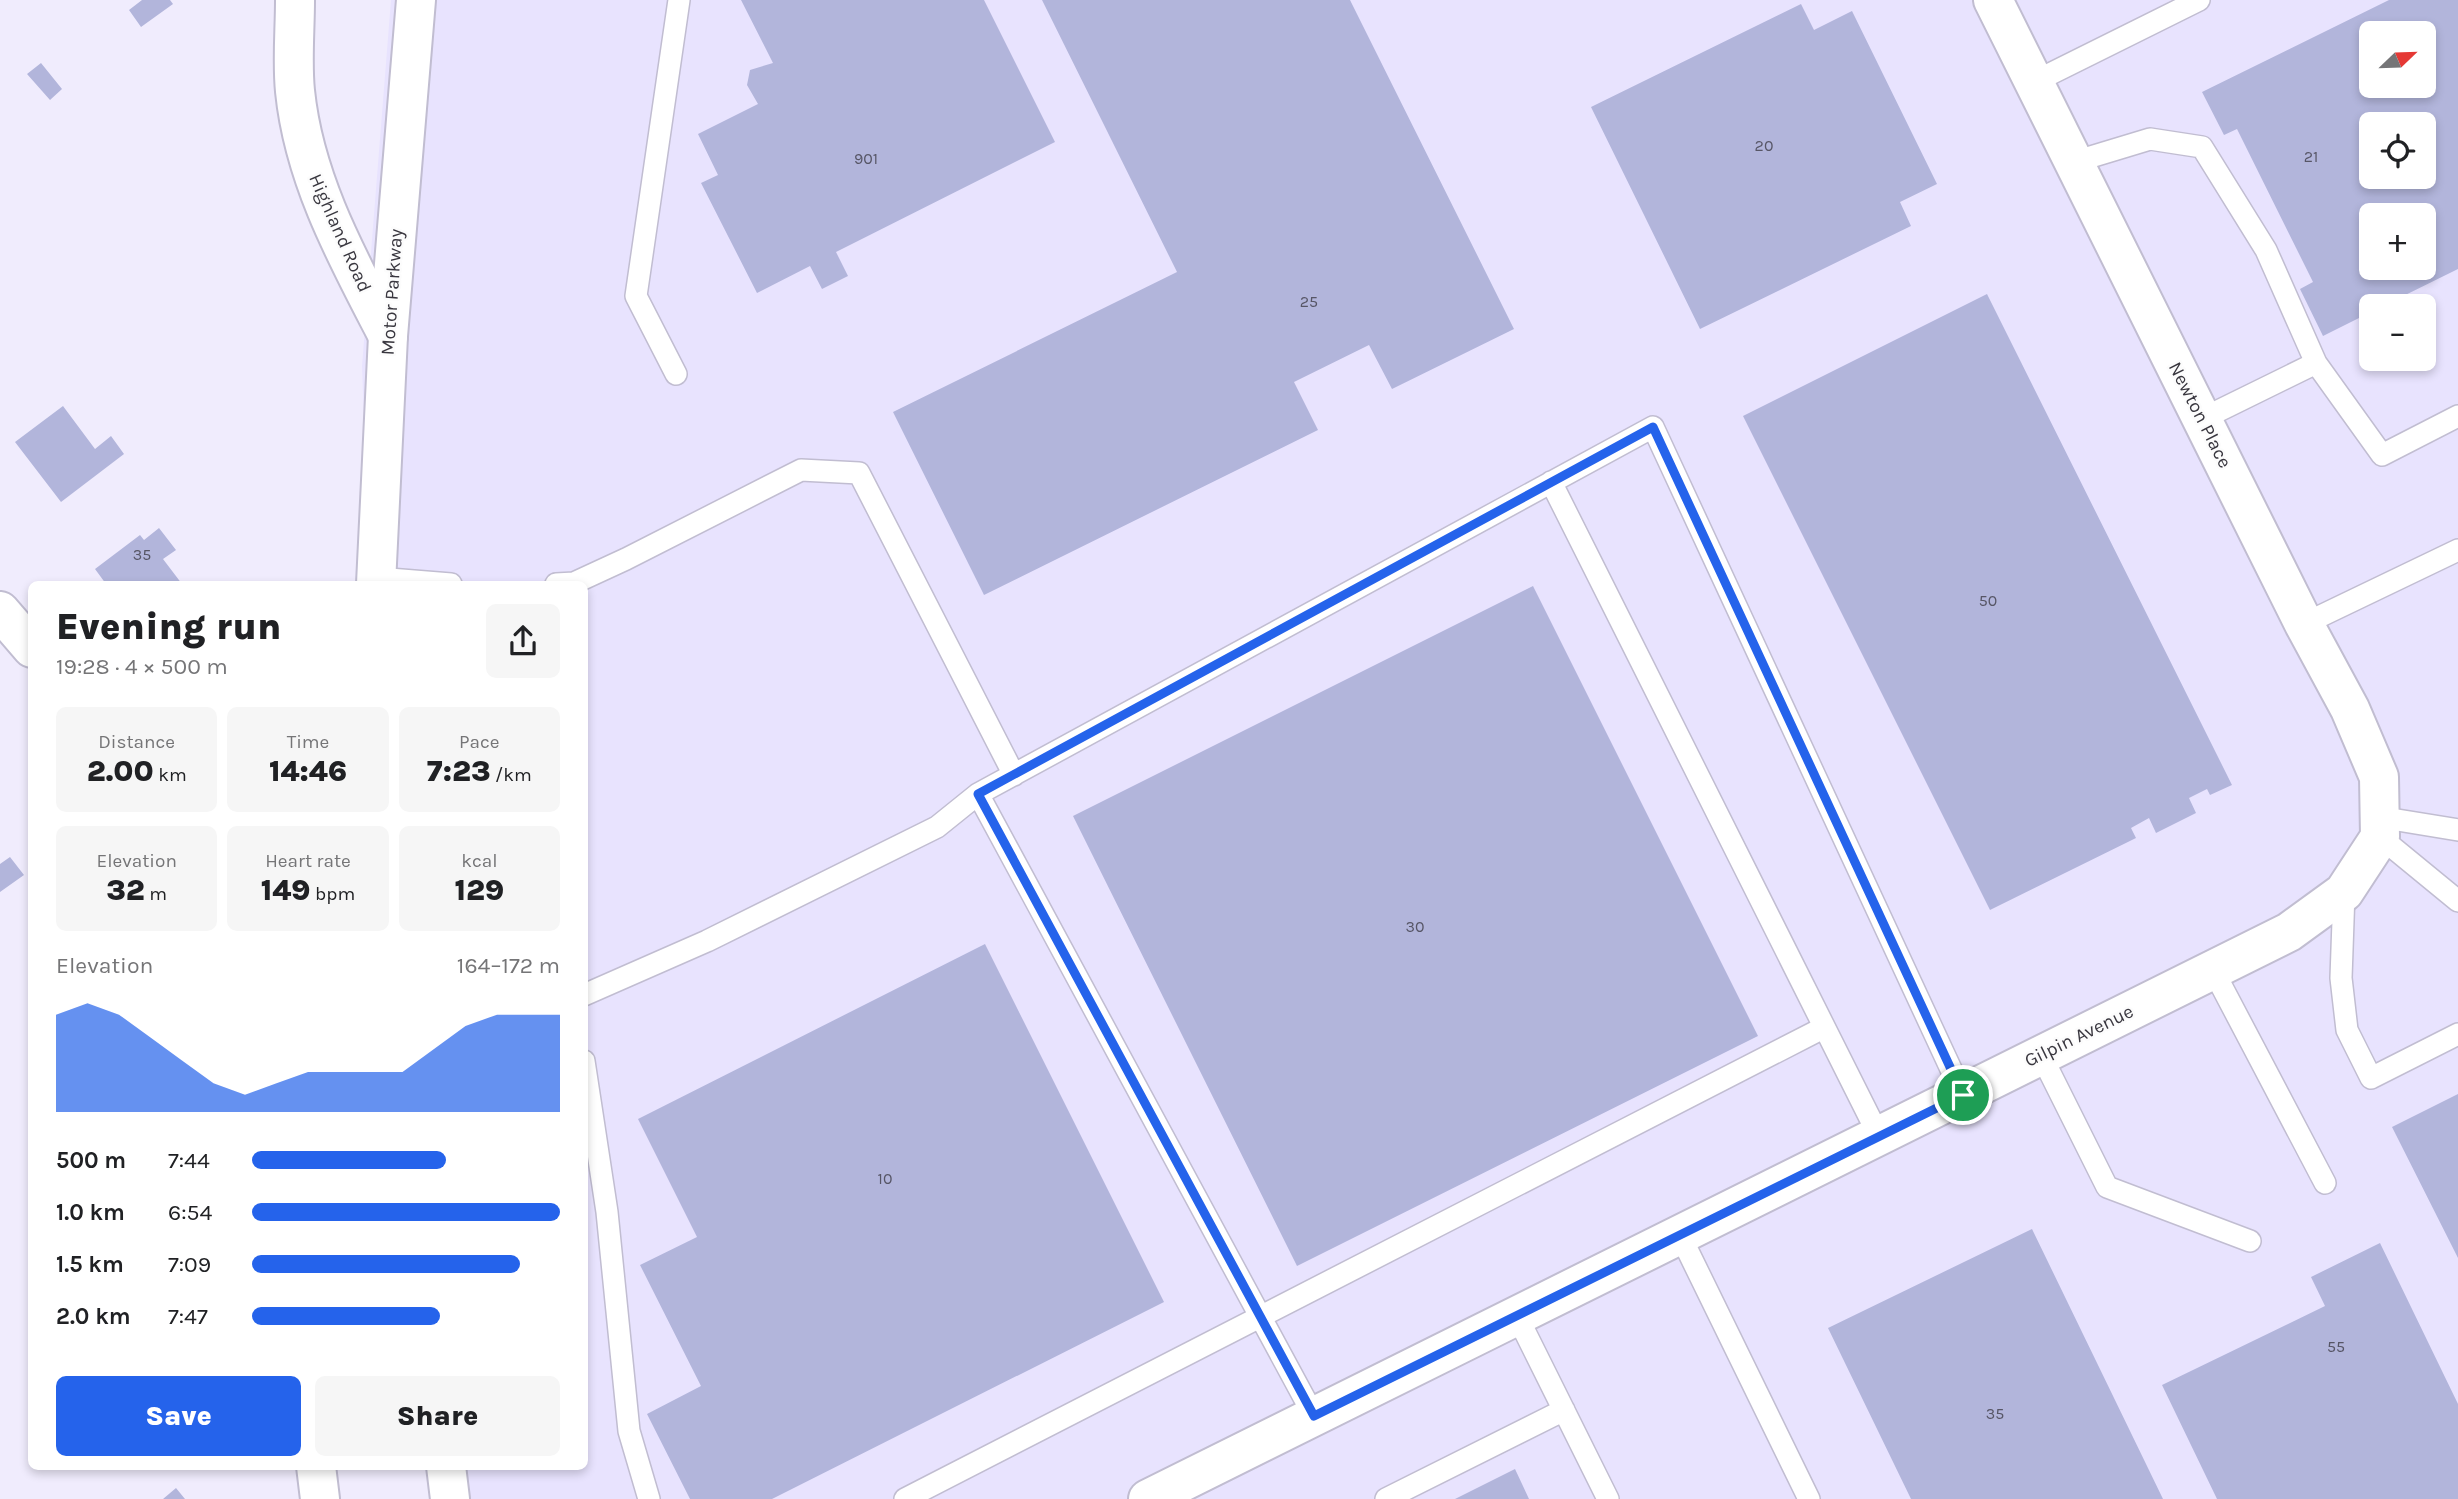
<!DOCTYPE html>
<html lang="en">
<head>
<meta charset="utf-8">
<style>
	body { margin:0; font-family:Karla,sans-serif; background:#f6f6f6; color:#202124; height:100vh; display:flex; flex-direction:column; font-size:26px; white-space:nowrap }
	* { box-sizing:border-box; margin:0 }
	p { font-size:23px; color:#757577 }
	.icon { flex:none; width:38px; height:38px; fill:none; stroke:currentColor; stroke-width:2; stroke-linecap:round; stroke-linejoin:round }
	.map { position:relative; flex:1; overflow:hidden }
	.panel { position:absolute; left:28px; top:581px; width:560px; height:889px; display:flex; flex-direction:column; background:#fff; border-radius:10px; box-shadow:0 4px 10px #0003 }
	.panel>* { flex:none }
	.needle { width:46px; rotate:67deg }
	.fabs { position:absolute; left:2359px; top:21px; display:grid; gap:14px }
	.fabs a { display:grid; place-items:center; width:77px; height:77px; border-radius:10px; background:#fff; box-shadow:0 4px 10px #0003; font-size:35px }
	.pin { position:absolute; display:grid; place-items:center; width:60px; height:60px; color:#fff; margin:-30px; border:4px solid #fff; border-radius:50%; box-shadow:0 2px 7px #0007 }
	.round { display:grid; place-items:center; flex:none; width:74px; height:74px; border-radius:10px; background:#f6f6f6 }
	.headline { display:flex; align-items:center; justify-content:space-between; height:119px; padding:0 28px }
	h1 { font-size:38px; font-weight:800; line-height:52px }
	.figures { display:grid; grid-template-columns:repeat(3,1fr); gap:10px; height:119px; padding:7px 28px }
	.figures div { display:grid; align-content:center; border-radius:10px; background:#f6f6f6; text-align:center }
	.figures b { font-size:30px; font-weight:800 }
	.figures small { font-size:19px; font-weight:400 }
	.figures p { font-size:19px }
	.chart { height:196px; padding:14px 28px }
	.chart p { display:flex; justify-content:space-between }
	.chart svg { width:100%; height:126px; margin-top:7px; fill:#2563eb; opacity:.7 }
	.cta { display:flex; gap:14px; margin-top:auto; padding:14px 28px }
	.cta a { flex:1; height:80px; border-radius:10px; background:#2563eb; color:#fff; font-size:28px; font-weight:800; line-height:80px; text-align:center }
	.cta a+a { background:#f6f6f6; color:#202124 }
	ul { padding:0 28px; list-style:none; font-size:23px }
	li { display:grid; grid-template-columns:112px 84px 1fr; align-items:center; height:52px }
	li i { height:18px; border-radius:9px; background:#2563eb }
	.map>svg:first-child { display:block }
	.built { fill:#e8e3fe; fill-rule:evenodd }
	.building { fill:#b2b5db; fill-rule:evenodd }
	.lines { fill:none; stroke-linecap:round; stroke-linejoin:round }
	.lane-casing { stroke:#c1bdd1; stroke-width:24 }
	.street-casing { stroke:#c1bdd1; stroke-width:42 }
	.secondary-casing { stroke:#c1bdd1; stroke-width:42 }
	.lane { stroke:#fff; stroke-width:21 }
	.street { stroke:#fff; stroke-width:38 }
	.secondary { stroke:#fff; stroke-width:38 }
	.route-casing { stroke:#fff; stroke-width:14 }
	.route { stroke:#2563eb; stroke-width:9 }
	.labels { text-anchor:middle; dominant-baseline:central; stroke-width:5; stroke-linejoin:round; paint-order:stroke }
	.number-label { font-size:16px; fill:#575666 }
	.street-label { font-size:19px; fill:#39373f; stroke:#fcfcfc }
</style>
</head>
<body>
<div class="map">
<svg width="2458" height="1499" viewBox="0 0 2458 1499">
	<rect width="100%" height="100%" fill="#f0ecfd"/>
	<path class="built" d="M391,0h2067v1499h-2011l-4,-32 141,-1v-882h-214l-8,-218zM2371,33h53v53h-53zM2371,124h53v53h-53zM2371,215h53v53h-53zM2371,306h53v53h-53z"/>
	<path class="building" d="M142,0h28l3,4 -32,23 -12,-17z
		M741,0h243l71,142 -219,110 12,24 -26,13 -12,-23 -53,27 -56,-110 17,-8 -20,-41 60,-30 -11,-19 3,-15 23,-7z
		M1042,0h308l164,329 -122,60 -23,-44 -75,37 24,48 -334,165 -91,-183 284,-140z
		M2389,0h69v269l-75,37h-12v6l-48,24 -23,-47 13,-7 -76,-153 -13,6 -22,-43zM2371,33h53v53h-53zM2371,124h53v53h-53zM2371,215h53v53h-53z
		M1801,4l13,26 38,-19 85,173 -37,18 11,24 -211,103 -109,-222z
		M41,63l21,26 -12,11 -23,-26z
		M1987,294l245,491 -22,10 -3,-6 -18,9 7,15 -40,20 -7,-15 -18,10 5,10 -146,72 -247,-494z
		M63,406l32,43 16,-13 13,18 -63,48 -46,-60z
		M159,528l17,22 -13,9 19,25h-76l-11,-15 45,-34 4,5z
		M1533,586l225,450 -461,230 -224,-450z
		M10,857l14,18 -24,17v-28z
		M985,944l179,358 -392,197h-82l-43,-85 54,-28 -61,-121 57,-28 -59,-118z
		M2458,1094v164l-66,-131z
		M2032,1229l131,270h-252l-83,-171z
		M2380,1243l78,161v95h-241l-55,-114 163,-79 -14,-29z
		M1515,1469l14,30h-74z
		M176,1488l9,11h-22z"/>
	<g class="lines">
		<defs>
			<path id="lane" d="M2034,82l165,-82
				M2074,162l76,-23 52,8 64,103 50,113
				M676,374l-40,-78 43,-296
				M2202,419l114,-56 66,92 76,-39
				M1551,482l328,654
				M377,578l74,6
				M556,584l18,-1 52,-24 175,-89 58,3 155,302
				M2304,624l154,-74
				M978,794l336,622
				M2379,817l79,13
				M2380,837l78,64
				M2344,892l-3,86 6,52 24,48 87,-44
				M2213,970l112,213
				M584,995l123,-54 230,-114 41,-33 675,-367 310,668
				M2041,1055l66,132 143,54
				M584,1061l23,151 22,219 20,68
				M1680,1235l129,264
				M1517,1316l91,183
				M905,1499l918,-471
				M1386,1499l178,-89"/>
			<path id="street" d="M295,0c0,30 -3,62 0,91 9,89 53,168 93,245
				M0,611l32,37
				M316,1466l4,33
				M1148,1499l1141,-567 55,-40 36,-55 -1,-60 -29,-68 -46,-85 -311,-624"/>
			<path id="secondary" d="M376,584l12,-248 28,-336
				M446,1466l4,33"/>
		</defs>
		<use href="#lane" class="lane-casing"/>
		<use href="#street" class="street-casing"/>
		<use href="#secondary" class="secondary-casing"/>
		<use href="#lane" class="lane"/>
		<use href="#street" class="street"/>
		<use href="#secondary" class="secondary"/>
	</g>
	<g class="lines">
		<defs>
			<path id="route" d="M1653,427l310,668 -649,321 -336,-622z"/>
		</defs>
		<use href="#route" class="route-casing"/>
		<use href="#route" class="route"/>
	</g>
	<g class="labels">
		<g class="number-label">
			<text x="1764" y="145">20</text>
			<text x="2311" y="156">21</text>
			<text x="866" y="158">901</text>
			<text x="1309" y="301">25</text>
			<text x="142" y="554">35</text>
			<text x="1988" y="600">50</text>
			<text x="1415" y="926">30</text>
			<text x="885" y="1178">10</text>
			<text x="2336" y="1346">55</text>
			<text x="1995" y="1413">35</text>
		</g>
		<g class="street-label">
			<text transform="translate(340 233) rotate(66)">Highland Road</text>
			<text transform="translate(392 292) rotate(-86)">Motor Parkway</text>
			<text transform="translate(2200 415) rotate(63)">Newton Place</text>
			<text transform="translate(2079 1036) rotate(-26)">Gilpin Avenue</text>
		</g>
	</g>
</svg>
<div class="fabs">
<a><svg class="needle" viewBox="-14 -14 28 28"><path d="M0-13l5 13h-10z" fill="#e53935"/><path d="M0 13l5-13h-10z" fill="#757577"/></svg></a>
<a><svg class="icon" aria-label="locate" viewBox="0 0 24 24"><circle cx="12" cy="12" r="6"/><path d="M12 2v4M12 18v4M2 12h4M18 12h4"/></svg></a>
<a>+</a>
<a>−</a>
</div>
<div class="pin" style="left:1963px;top:1095px;background:#1e9e55"><svg class="icon" aria-label="arrive" viewBox="0 0 24 24"><path d="M6 21V4h12l-3 4 3 4H6"/></svg></div>
<section class="panel">
<div class="headline"><div><h1>Evening run</h1><p>19:28 · 4 × 500 m</p></div><a class="round"><svg class="icon" aria-label="share" viewBox="0 0 24 24"><path d="M12 15V3M7 8l5-5 5 5M5 13v7h14v-7"/></svg></a></div>
<div class="figures">
<div><p>Distance</p><b>2.00<small> km</small></b></div>
<div><p>Time</p><b>14:46</b></div>
<div><p>Pace</p><b>7:23<small> /km</small></b></div>
</div>
<div class="figures">
<div><p>Elevation</p><b>32<small> m</small></b></div>
<div><p>Heart rate</p><b>149<small> bpm</small></b></div>
<div><p>kcal</p><b>129</b></div>
</div>
<div class="chart"><p><span>Elevation</span>164–172 m</p>
<svg viewBox="0 0 160 44" preserveAspectRatio="none"><path d="M0 44V10L10 6L20 10L30 18L40 26L50 34L60 38L70 34L80 30L90 30L100 30L110 30L120 22L130 14L140 10L150 10L160 10V44z"/></svg>
</div>
<ul>
<li><b>500 m</b>7:44<i style="width:63%"></i></li>
<li><b>1.0 km</b>6:54<i style="width:100%"></i></li>
<li><b>1.5 km</b>7:09<i style="width:87%"></i></li>
<li><b>2.0 km</b>7:47<i style="width:61%"></i></li>
</ul>
<div class="cta"><a>Save</a><a>Share</a></div>
</section>
</div>
</body>
</html>
